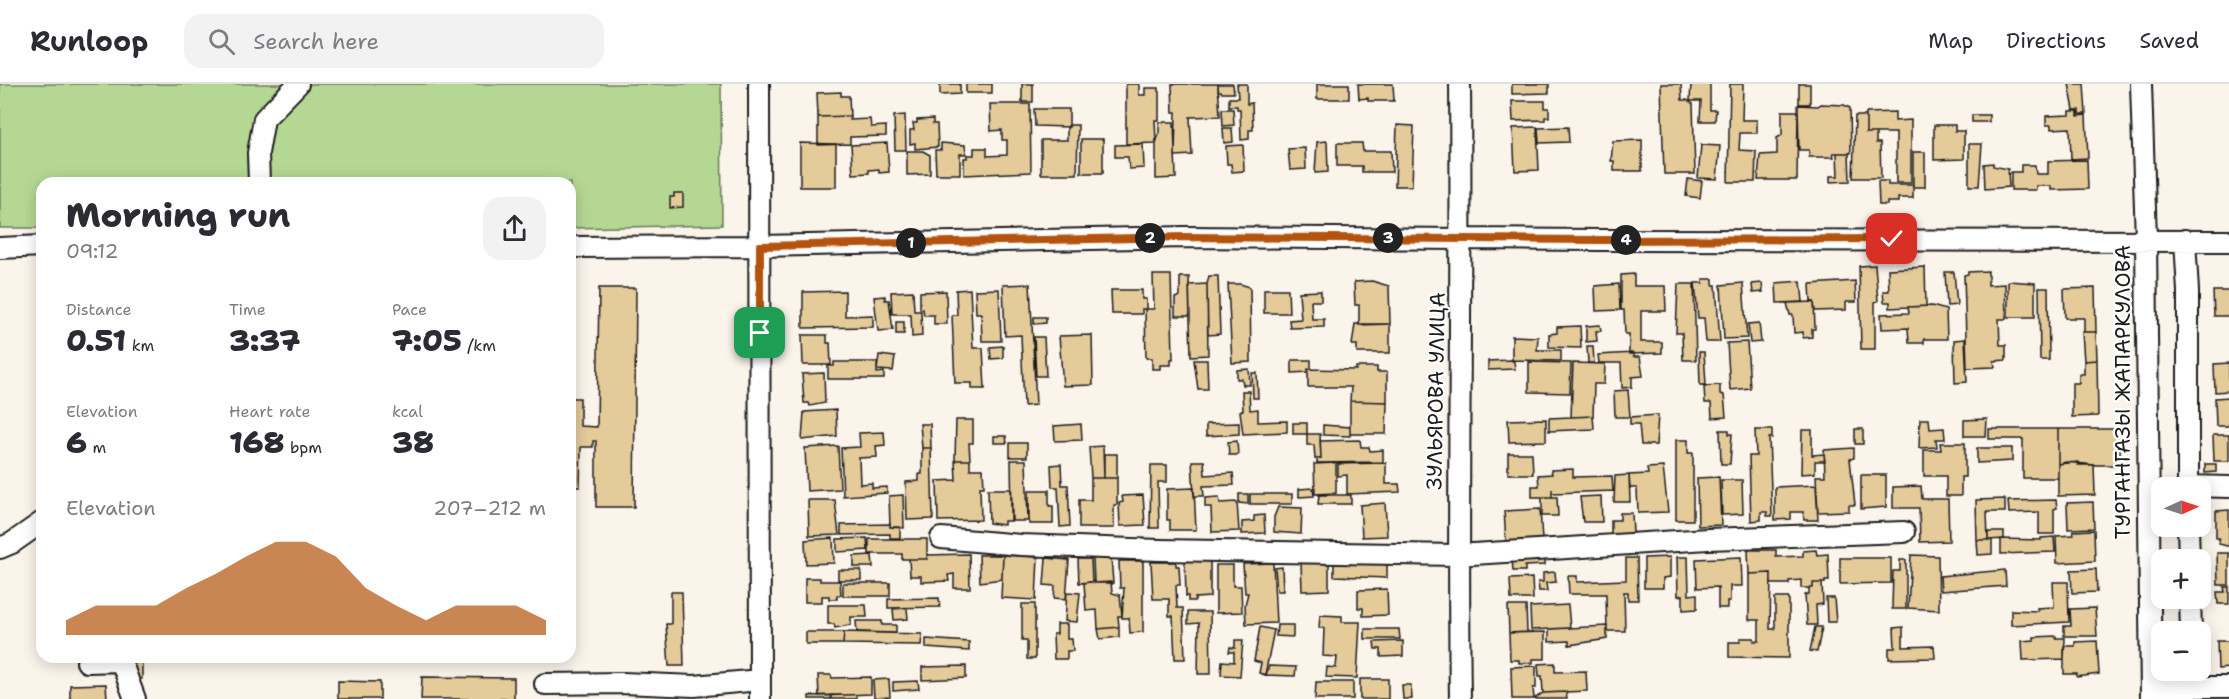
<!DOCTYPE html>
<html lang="en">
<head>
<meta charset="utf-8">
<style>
	body { margin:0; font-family:"Shantell Sans",sans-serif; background:#f2f2f3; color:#2b2b33; height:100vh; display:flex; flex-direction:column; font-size:22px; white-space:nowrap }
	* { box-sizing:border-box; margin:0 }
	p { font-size:20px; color:#7c7c81 }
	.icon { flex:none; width:33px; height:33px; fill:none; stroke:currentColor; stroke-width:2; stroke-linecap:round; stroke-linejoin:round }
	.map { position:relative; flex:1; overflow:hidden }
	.sheet { position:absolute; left:36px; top:93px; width:540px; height:486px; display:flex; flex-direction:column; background:#fff; border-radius:18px; box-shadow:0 3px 15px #0003 }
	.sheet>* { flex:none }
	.needle { width:39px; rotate:87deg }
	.controls { position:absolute; left:2151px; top:393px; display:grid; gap:12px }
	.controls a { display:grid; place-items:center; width:60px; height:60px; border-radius:12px; background:#fff; box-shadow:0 3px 15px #0003; font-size:30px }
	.pin { position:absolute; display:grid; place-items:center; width:51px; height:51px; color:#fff; margin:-26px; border-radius:12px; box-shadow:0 3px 9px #0006 }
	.km { position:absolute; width:30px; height:30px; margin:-15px; border-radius:50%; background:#222; color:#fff; font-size:16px; line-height:30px; text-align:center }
	.round { display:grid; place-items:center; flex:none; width:63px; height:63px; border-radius:18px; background:#f2f2f3 }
	.overview { display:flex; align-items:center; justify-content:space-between; height:102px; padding:0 30px }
	h1 { font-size:33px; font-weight:800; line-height:45px }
	.stats { display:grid; grid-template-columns:repeat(3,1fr); gap:9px; height:102px; padding:6px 30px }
	.stats div { display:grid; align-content:center }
	.stats b { font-size:30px; font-weight:800 }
	.stats small { font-size:16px; font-weight:400 }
	.stats p { font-size:16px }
	.chart { height:168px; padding:12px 30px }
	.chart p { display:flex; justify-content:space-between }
	.chart svg { width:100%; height:108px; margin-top:6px; fill:#b45309; opacity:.7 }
	header { display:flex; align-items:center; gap:36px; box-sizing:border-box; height:84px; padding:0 30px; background:#fff; border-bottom:2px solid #e1e1e2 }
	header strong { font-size:28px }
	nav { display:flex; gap:33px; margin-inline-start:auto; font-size:21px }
	.search { width:420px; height:54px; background:#f2f2f3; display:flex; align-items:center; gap:15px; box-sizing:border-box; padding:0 21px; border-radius:18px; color:#7c7c81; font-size:22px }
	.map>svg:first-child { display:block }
	.green { fill:#b4d894; stroke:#687a58; stroke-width:1.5 }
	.building { fill:#e5ca9a; stroke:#1c1c1c; stroke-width:1.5 }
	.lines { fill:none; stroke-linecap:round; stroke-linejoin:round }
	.minor-casing { stroke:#1c1c1c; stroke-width:24 }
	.minor { stroke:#fff; stroke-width:20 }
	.route-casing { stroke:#fff; stroke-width:12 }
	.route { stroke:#b45309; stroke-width:8 }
	.labels { text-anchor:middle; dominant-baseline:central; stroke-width:4.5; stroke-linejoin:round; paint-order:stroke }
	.street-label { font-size:21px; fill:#1c1c1c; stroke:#fff }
</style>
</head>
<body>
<header>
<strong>Runloop</strong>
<div class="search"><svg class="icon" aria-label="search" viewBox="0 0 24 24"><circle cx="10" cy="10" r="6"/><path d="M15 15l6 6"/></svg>Search here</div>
<nav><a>Map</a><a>Directions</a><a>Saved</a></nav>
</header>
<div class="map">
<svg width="2229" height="615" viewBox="0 0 2229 615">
	<rect width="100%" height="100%" fill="#faf4eb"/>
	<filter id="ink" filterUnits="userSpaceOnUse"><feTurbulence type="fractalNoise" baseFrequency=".0167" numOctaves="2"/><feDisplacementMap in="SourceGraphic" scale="12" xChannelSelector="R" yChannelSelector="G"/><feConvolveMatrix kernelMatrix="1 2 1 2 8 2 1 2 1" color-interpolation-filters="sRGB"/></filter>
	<g filter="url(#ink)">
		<path class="green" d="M0,0h721l1,141 -152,3v-45h-528v45h-42z"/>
		<path class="building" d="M940,0h20v10l-20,1z
			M966,0h26v9h-26z
			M1022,0h11v18h-11z
			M1126,0h13v11h6v-7h14v32h-4l1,23 -30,1z
			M1172,0h46l2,32 -30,1 2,38 -17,1 1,-44h-3z
			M1218,0h15l1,9h-12l-1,-2h-3z
			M1237,0h10v20l5,-1 1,27h-4v9l-8,1 -1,-31h-3v-3h-8v-8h9z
			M1317,0h32v15h-32z
			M1358,0h35l1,17h-26v-3l-9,1z
			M1512,0h37v9l-37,1z
			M1661,0h20l1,16h5l6,4 2,70h-31z
			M1685,0h25v26h6l-1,11h-15l1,-20h-11l1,-17z
			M1730,0h13l-1,36h15v13h-17l-1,17 17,1 -1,31h-27z
			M1799,0h11v20h-11z
			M2069,0h15l2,30h-7v-4h-5z
			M841,8v4h8l1,20 -32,1 -1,-24z
			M1512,17h33v7h4v9h-4v3l-32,1z
			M990,20h40l1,68 -67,3v-17h3v-3h7v-7h13v8l20,-1v-15h-5v-10l-11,1z
			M1821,20l23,1 6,3 1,45h-18l1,4h-25v-7h-10l-1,-45 20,1z
			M1034,25h35v18l-34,-1z
			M1222,25h11l1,16 -11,1z
			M1782,27h16l-1,69h-39l2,-25 17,-1v-16l5,-3z
			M2070,27h8v5l8,-1 2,43 -17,1 -1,-31 -19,1v-4h-5v-9l24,-1z
			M1895,28v9l16,-1v63h-15v-50h-30v-20z
			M905,31l1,35h-11l-1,-34z
			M1972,31h17v7h-17z
			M850,32v4l20,-1 1,8 15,-1v10l-36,1v7l-32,1v-28z
			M1855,32h11v17h10v10h4l1,35h-28z
			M933,35v5h4l1,23 -23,2v-6l-5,1v-14h4l-1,-7h4v-3z
			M1159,38h15l2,56 -20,1v-36l3,-9z
			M1069,41h9l-1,49h-36v-34h26v-13z
			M1397,41l17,1 -2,60h-17z
			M1934,41h21v6h9v28l-30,1z
			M1537,43l2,43 -24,1 -2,-43z
			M1568,43l1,15 -30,1 -1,-15z
			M1223,44h9l1,14 -9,1z
			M1081,55h22v34h-22z
			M1642,56v31h-28v-10h-3l2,-20z
			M1327,57l1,31 -13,1 2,-31z
			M800,59l36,1v43h-36z
			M887,59l2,29 -10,1v-4l-10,1v3l-16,1 -2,-29z
			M941,59l24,2 1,9h-6v20h-24l-1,-24h6z
			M1337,59h25l1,8h28l1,21h-30v-6h-25z
			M1143,60l1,24 -15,1 -1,-12h-13v-12z
			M1969,60h13l-3,42h-10z
			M1243,61l1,26 -12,1 -1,-8h-4l-1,-18z
			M1701,61l19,1 -3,33 -19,-1z
			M1305,64l1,21 -16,1 -2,-21z
			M907,67h16l7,4v19l-23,1z
			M1913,68h12v35h-12z
			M1837,69h12l1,28 -20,1v-6h8z
			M2087,76l1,29 -37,1v-4h-15v4h-25v-18h10v-7h14l1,9h12v-13z
			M1993,79v3l15,3 1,18 -24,2 -1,-25z
			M1688,95l14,2 -2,17 -14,-2z
			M1878,97h10v4h25v13h-15v4h-11v3h-8z
			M674,109h9v14l-13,1v-11h4z
			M1875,181l3,36 -3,1v47h-14l-2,-83z
			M1925,183l1,39 -36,2v-6h-6l-1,-11h6l-1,-22z
			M1988,187v14l17,-1 1,35h-7l1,26h6v15l-12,1 1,6 -28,1 -3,-93 4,-1v-2z
			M1945,188h9l3,33 -10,1z
			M1634,190v12h31l1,25h-25v31h21v11l-33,1v-20h-4l-1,-24h-3v-35z
			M1153,191h18l2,84h-2v6h-11v4h-8v-11h-6l-1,-49h9z
			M1209,192h9l2,58 -12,1 -1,-51z
			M1180,193h9l1,39h-15v-18l5,-2z
			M1703,195h10v6h3l4,57h-14l-2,-24h-6l-3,-35h8z
			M1372,197l17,5 1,38 -31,1v-20h-4l-1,-23z
			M1801,197l2,21 -26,1 -1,-20z
			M1855,197l1,21h-10v8l-31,1 -1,-9h-3l-1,-18z
			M2008,197l27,2v34h-27z
			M1743,199l4,55 -23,1 -3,-54z
			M1762,199l1,9 -10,1 -1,-9z
			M1030,200l6,121 -12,1 -3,-71 -16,1 -2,-51z
			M1207,200l1,71 -17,1 -2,-71z
			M1228,200h12l10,3 1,75 -19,1z
			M1619,200l1,26 -24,1 -1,-25z
			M1678,200h16l2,76h-13l-1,-27h-6z
			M599,204h37l-2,219h-38v-66h-3v6h-12l-1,40h-10v-89h10v28l17,1z
			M2039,204h9l1,72h-9z
			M2095,204l1,44h-12v-14h-19l-1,-29z
			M970,205l3,59h10l2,41h-13v-6h-17l-3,-68h5l-1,-25z
			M999,205l2,52h-19l-1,-28h-5l-1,-23z
			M1264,205h24l1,24h-25z
			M1111,206h31v9h4v10h-4v5h-30z
			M845,207v25l28,-1v12l-70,1v-36z
			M913,207l1,20h7l1,25 -10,1 -1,-23h-19l-1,-22z
			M946,207l1,33h-13v-9h-10l-1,-6h-3v-17z
			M1321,207v10h-10l1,18h12v8l-34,1 -1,-8 12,-1 -2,-27z
			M2213,207h16v25h-15z
			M885,212v4h4l4,30 -15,1 -4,-34z
			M1814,218l1,27h-3v8l-9,1v-6l-9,1 -1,-18h-3l-3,-12z
			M1932,222l14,4 1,29h-23v4h-15l-1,-15 -26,1 -1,-15 28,-1 -1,-6z
			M1034,233h12v6l-12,1z
			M896,238h8v12h-8z
			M1759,239l2,19 -11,1 -2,-19z
			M1355,240h35v29h-33v-8h-5z
			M1600,241l1,6h-5l1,10 -11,1v-16z
			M1580,242l1,22 -32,-1v-13l8,-1v-6z
			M2082,248h14l1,28 -13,1z
			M802,251h25v8h3l1,22h-28z
			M1092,251l1,50 -30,1 -4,-50z
			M1512,252l26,1 -1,13h24v11l-49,-1z
			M1034,253h10l2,39h-10z
			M1965,255l2,43 -12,1 -1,-43z
			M1747,258l3,46 -20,2 -3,-47z
			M1003,262v12l-12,1 -1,-12z
			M1587,262h6l1,17h-6z
			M1699,268h5l2,33h-6z
			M1633,269v4h7l3,19 -11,1v10l-10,1 -1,-25h-22l-1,-8z
			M879,271l16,2 -2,14 -16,-1z
			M1194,276h13l1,29h-10z
			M1292,276h19v9h-3v3l-16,1z
			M1511,276l3,2 1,7 -27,1v-9z
			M2097,276l1,56 -26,1v-34h7v-9h5v-13z
			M834,278h43v11l7,-1v7h-56v-13h6z
			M1529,278l42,1 -1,30 -41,-1z
			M1573,279l32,1 -1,20h-10l-1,32 -22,1z
			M2229,279v28l-14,1 -1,-28z
			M1356,283h21v5h10v30l-37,-1 1,-14h-43v-18l48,1z
			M1249,285l1,16h-7l-1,-6h-5v-9z
			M824,289l1,30 -15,3 -1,-3h-5l-2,-29z
			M1252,289h5l1,25h-5z
			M1720,301v9l4,1 2,22 -14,1 -1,-15h-6l-1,-17z
			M1628,306l2,27h-15l-1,-26z
			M1242,307h7l1,19 8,-1v13l29,-1v11l-44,2 -3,-23 3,-1z
			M2229,313v29h-13l-1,-28z
			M1350,317l37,1 -1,32h-36z
			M836,326l1,26 -35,4 2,-28z
			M1658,331l-2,30h-15l-2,-21h-9v-7z
			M1593,332l1,13 -45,2v-13z
			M1546,335v22l-37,1 -1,-22z
			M1920,335h9l1,10 14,-1 1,11h-9l1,8 -18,1z
			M1987,335l-1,17h-22v-16z
			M956,336h17v23h-4l1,17h-15z
			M1239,339v11l-33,2v-12z
			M1293,339h14v11h-14z
			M920,340h10l1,24h-9z
			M1081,340l1,16 -27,1 -1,-15z
			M1323,341l27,2v9l-27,-1z
			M1855,345h8v15h-8z
			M1989,345h69v49h-35v-39h-34z
			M2058,345h62v36h-42v-3l-20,2z
			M1720,346h9v4h3l-2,30h-9z
			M1755,346h17v8h-3l3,78h-5v-4h-6v8l-10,1 -2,-65h7z
			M1802,346h10v25l12,-1 1,7h-10v12l-14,1z
			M884,348l1,13 -9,1 1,11 -18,1 1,26 12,-1v5l15,-1v6l-44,3 -2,-48 19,-1 -1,-14z
			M1307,350h13l1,24 -6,1 -1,-14h-7z
			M2213,351h16v26h-15z
			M994,352h12l1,7h-13z
			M1360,356l1,7h8l1,4 13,-1v12l-66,1v-5h4l-1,-17z
			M1676,356h12v13h5v67h-17z
			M1237,357l1,14h-9l-1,-13z
			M1010,359h17v14h-17z
			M1940,359h25v34h-4v19h-15v-20h-22v-26h17z
			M838,362l2,43 -33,2 -2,-43z
			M1103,362l1,32h-13l-2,-31z
			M922,364h9l2,71 -26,1 -1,-38 13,-1v-7h3z
			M1854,364v10l-4,1 5,46h-6v6l-31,1 -2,-36h9l-1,-26z
			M1977,364h35v13l-35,2z
			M1508,369h24l1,21h-25z
			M1104,370h13v24h-13z
			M955,376h15v9h13l1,18h-4l1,33 -43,1 -1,-40 19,-1z
			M1011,376h15l2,61h-16z
			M1192,377h12l1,14 28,-2 1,12 -31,1 1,10h-10z
			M2066,378l28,3 1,30 -37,1v-32z
			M1336,379v30l-21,1 -1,-30z
			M1386,379v21h13l1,8 -53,2v-19l-9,1v-12z
			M1061,380l1,21h6l2,41 -10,1 -2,-40h-6l-1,-22z
			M2205,380h11v8l-11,1z
			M1151,381h16v17h-9l1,46h-9z
			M1663,383l5,45 -30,1 -1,-25h-7l-1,-13 19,-1 -1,-6z
			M1573,385v8l39,-1 1,15 -61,2v-4v8h-20v-11h7l-1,-11 14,-1 -1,-4z
			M1629,391l1,27h-16l1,-26z
			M1861,391h25v32l-25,2z
			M1719,393l2,48 -23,1 -1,-48z
			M1091,394h26v27h-3v23h-35v-28h12z
			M1721,396h21l1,34 -21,1z
			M1816,401l2,35h-14l-1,-8h-12v7l-16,1v-33z
			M1921,402l1,13h26l1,42 -29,1 -1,-34h-26v-21z
			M1194,404l2,42h-26v-10h-3v-31z
			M1313,404l1,8 -15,1v-8z
			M988,405h23v32h-7v4l-15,-2z
			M1029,406h20v16h4v18h-24z
			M1239,410h9v10l-9,-1z
			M1250,410h42v10h-42z
			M903,411l1,33 -14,-1 -1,-31z
			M1143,411l2,30 -25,1 -1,-23 4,-1 -1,-6z
			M1319,411h32v9h-33z
			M1601,412l1,26h-19l-3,-25z
			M1219,413l1,6 17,-1 2,29 -27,1 -1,-25h-6v-9z
			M1542,413h15l1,19h-16z
			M2005,415v13h-18l1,28h-11l-1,-40z
			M808,416h27l4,35 -30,1z
			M2056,416l1,8 -3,1v25h-15v-22l-30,1 -1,-12z
			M2093,418l1,26 -26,1 -1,-26z
			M1385,419l2,33 -25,1 -2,-32z
			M1278,423l24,1 -1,26 -27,-2v-15z
			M1540,425l2,31 -36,2 -2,-31z
			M2229,426v36h-2l-8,-2v-6h-3v-27z
			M1620,429h12l1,20 -22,3v-16h9z
			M1264,431l1,18 -23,1v-12l12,-1v-5z
			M890,440v3h10v11h-10v-4l-49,1v-10z
			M2094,446l1,31 -38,2 -1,-27 18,-1 -1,-4z
			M1988,448h16v7l-16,1z
			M2054,453l1,15 -54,2v-15l40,1v-2z
			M833,454l1,25 -28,1 -1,-24z
			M867,454l1,12 -31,2v-13z
			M869,455h58v20h-25v-5h-33z
			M1977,456h15v14l-14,1z
			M1748,466h28v7l27,-1v-5l13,-1 1,5 11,-1 1,27h-4v2h-12v5h-12v-8l-12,1v3h-18v-11l-22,1z
			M2217,469h12v32h-11z
			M969,470l1,34h-16v-14l-6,1 1,6 -28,1v-6h-11l-1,-17h18v-4z
			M872,471l1,12h-19v-11z
			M979,471h24l-1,24 -22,3z
			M1003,471l35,2 -2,43 -35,-2z
			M1911,471l27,1 1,54 -31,-2z
			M1111,473l2,26h-19l-1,-25z
			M1670,473v20l-7,1v10h-19v-30z
			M1677,473h11l1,38 8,-1v15l-14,1v-15l-5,1z
			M1741,473l1,29h-12v15h-3v7h-9v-21l-21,1 -1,-29z
			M1046,474l23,2 -3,39 -12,-1 1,-12 -11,-1z
			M1545,474v7l-20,1v5h-12l-1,-12z
			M1626,474h11l1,42h-10v-8h-4l1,39h-18l-1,-37h-37l-1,-18h9v6l49,-2z
			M1840,474h51v25l-51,1z
			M1078,475h13l1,23 -13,1z
			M1387,476v18l-53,-2v-15z
			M1900,476h6v49h-14l1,-38h7z
			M1119,477h24v71l-13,1 -1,-15h-7l2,-30h-4z
			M1185,477h25v36l-15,1v3h-7v-5h-2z
			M1301,477h28v29l-27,1z
			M1151,478h25v4h3l1,19h-4l1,23h6l2,51h-10l-2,-43h-4v-17h-16z
			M1273,479l3,60 -30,1 -1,-19 3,-12h-3l-2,-29z
			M1216,481h17v21h8l1,26 -26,1z
			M1282,483l1,24h-6l-2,-23z
			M2096,485l1,23 -25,1 -1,-23z
			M838,486h23v10h-23z
			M2005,486l1,16 -65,5 -1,-15z
			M1555,488l1,10 -10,1 1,8h-8l-1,-9h5v-9z
			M1771,489l-1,56h5v-31h14v60l-60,-1v-15h11v-4h14v3h5v-21h-10v-46z
			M805,494h15v3h20l1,14h-4v4h-8v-3h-7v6h-17z
			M1532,494l1,21h-22l-1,-20z
			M1094,497v2l17,-1 1,11 8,2 2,21h-4l1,11 -21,2 -1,-19 -11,1 -2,-28z
			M2053,498h15l1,40 -58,3v-15l27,1 -1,-3 17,-1z
			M843,499h47v13h-47z
			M1813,499h9l1,21 -7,1 1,20h-10l-2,-30 4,-1v-6h4z
			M2224,503h5v17h-11l-1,-12h8z
			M1387,505l1,26 -25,1v-8h-5v-18z
			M671,508h11l2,74h-15l-3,-42h5z
			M1067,508l13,1 -3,29 -12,-1z
			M939,514l1,9 -52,1v-9z
			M1826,514h8l2,24h-9z
			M1022,520h13v55h-8v-19h-5z
			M828,521h38l1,12h-16v8l-16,3 -1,-4h-6z
			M1568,521l2,23 -39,2 -1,-23z
			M1508,522h18l1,26 -18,1z
			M907,524l1,11 -14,1 -1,-11z
			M2095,524l2,28h-33v-10h7l-1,-17z
			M1188,528h22l1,62h-13l1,-51 -11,1z
			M1320,531l22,1v6h18l-3,56 -31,-1 1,-10 9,1 1,-11 -14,-1 1,-28h-5z
			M856,537h26v4h14v8l-39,-1z
			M1057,540h10v15h5l1,12h-6v8h-13l-1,-25h4z
			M1277,541h16v12l-17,-1z
			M1607,542v13l-38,6v-4l-20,1v-13z
			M1119,543v10l-19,2 -2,-10z
			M1260,543l14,3 -9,45 -6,-2 2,-10 -7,-2z
			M1815,543h7l-5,25 -7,-1z
			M1903,543v20l31,-1 1,12 -46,1v-11h6l-1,-20z
			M1365,545h34l1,10h-35z
			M806,548h38l-1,12h-37z
			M844,548l78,2 -1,11 -78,-1z
			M1545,548v27h-12v4h-14v-3h-9l-1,-27z
			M2056,552v2h9l-1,21 -41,1 -1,-19 12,-1v-3z
			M926,555l43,3v9l-43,-3z
			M1235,556h8l-3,36 -19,-1 1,-14 12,1v-10h-5l1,-5 5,1z
			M1403,557v15l-22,1v-8h-6l-1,-7z
			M2097,557l2,33 -22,3v-3h-13v-28h11v-4z
			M2217,557h12v27l-11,1z
			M134,573h8v22h-7z
			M1555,579v9l31,-1 1,20 -44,2 -1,-17h-3l-1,-12z
			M966,582v12l-44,2v-13z
			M1269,582l27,1 -1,9 -29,-1z
			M1536,582v22h-3l1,11h-22l-1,-32z
			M818,591h13l1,3 39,-1v17l-52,2z
			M422,593l92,1v21h-93z
			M889,595l1,18 -16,1 -1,-18z
			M1360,595h28v20h-28z
			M338,597l42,1v17h-42z
			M918,597l1,8 -26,2v-9z
			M1316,598h37v17h-38z
			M106,600l1,15h-37v-14z
			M1402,601h9l1,14h-9z
			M1566,608l1,7h-33l9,-6z
			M831,611h25v4h-25z
			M831,611v4h-22v-3z"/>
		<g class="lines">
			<defs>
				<path id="minor" d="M759,0l1,615
					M2141,0l5,156 5,459
					M259,99l-1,-30 6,-34 34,-35
					M2185,156l3,51v197
					M570,163l190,-1 425,-9 418,3 626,1
					M0,164l42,-2
					M2188,402l41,1
					M2188,442l1,34
					M941,454l80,7 139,5 297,5 251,-16 196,-7
					M0,464l12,-5 30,-21
					M2190,514l1,34
					M87,578l34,-1 14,38
					M545,600l78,-1 71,3 66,-6
					M2151,603h78
					M1460,615c-3,-205 2,-410 0,-615"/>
			</defs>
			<use href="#minor" class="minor-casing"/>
			<use href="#minor" class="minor"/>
		</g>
	</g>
	<g class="lines" filter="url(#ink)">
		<defs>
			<path id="route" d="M760,249v-87l425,-9 418,3 289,-1"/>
		</defs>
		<use href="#route" class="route-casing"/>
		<use href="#route" class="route"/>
	</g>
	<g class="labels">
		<g class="street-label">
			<text transform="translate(1436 307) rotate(-89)">ЗУЛЬЯРОВА УЛИЦА</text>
			<text transform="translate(2123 308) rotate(-90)">ТУРГАНГАЗЫ ЖАПАРКУЛОВА</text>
		</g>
	</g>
</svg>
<div class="controls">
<a><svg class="needle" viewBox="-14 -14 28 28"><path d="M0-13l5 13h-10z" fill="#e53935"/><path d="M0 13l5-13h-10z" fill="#7c7c81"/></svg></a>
<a>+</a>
<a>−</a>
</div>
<div class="pin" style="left:760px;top:249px;background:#1e9e55"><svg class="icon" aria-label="arrive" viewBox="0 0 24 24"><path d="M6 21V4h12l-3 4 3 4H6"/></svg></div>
<div class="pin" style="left:1892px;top:155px;background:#d93025"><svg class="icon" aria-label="check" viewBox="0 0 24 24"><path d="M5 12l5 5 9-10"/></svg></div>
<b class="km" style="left:911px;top:159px">1</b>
<b class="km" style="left:1150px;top:154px">2</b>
<b class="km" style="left:1388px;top:154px">3</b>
<b class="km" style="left:1626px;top:156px">4</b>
<section class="sheet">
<div class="overview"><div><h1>Morning run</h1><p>09:12</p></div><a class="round"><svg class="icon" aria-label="share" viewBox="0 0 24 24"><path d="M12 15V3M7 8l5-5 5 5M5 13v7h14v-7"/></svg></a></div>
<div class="stats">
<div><p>Distance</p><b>0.51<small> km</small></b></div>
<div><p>Time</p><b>3:37</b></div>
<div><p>Pace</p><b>7:05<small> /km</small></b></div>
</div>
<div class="stats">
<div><p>Elevation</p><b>6<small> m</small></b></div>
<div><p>Heart rate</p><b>168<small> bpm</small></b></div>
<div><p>kcal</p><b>38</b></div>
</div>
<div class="chart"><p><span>Elevation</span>207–212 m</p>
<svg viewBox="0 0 160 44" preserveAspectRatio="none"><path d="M0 44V38L10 32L20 32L30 32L40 25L50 19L60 12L70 6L80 6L90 12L100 25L110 32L120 38L130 32L140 32L150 32L160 38V44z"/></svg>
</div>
</section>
</div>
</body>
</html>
